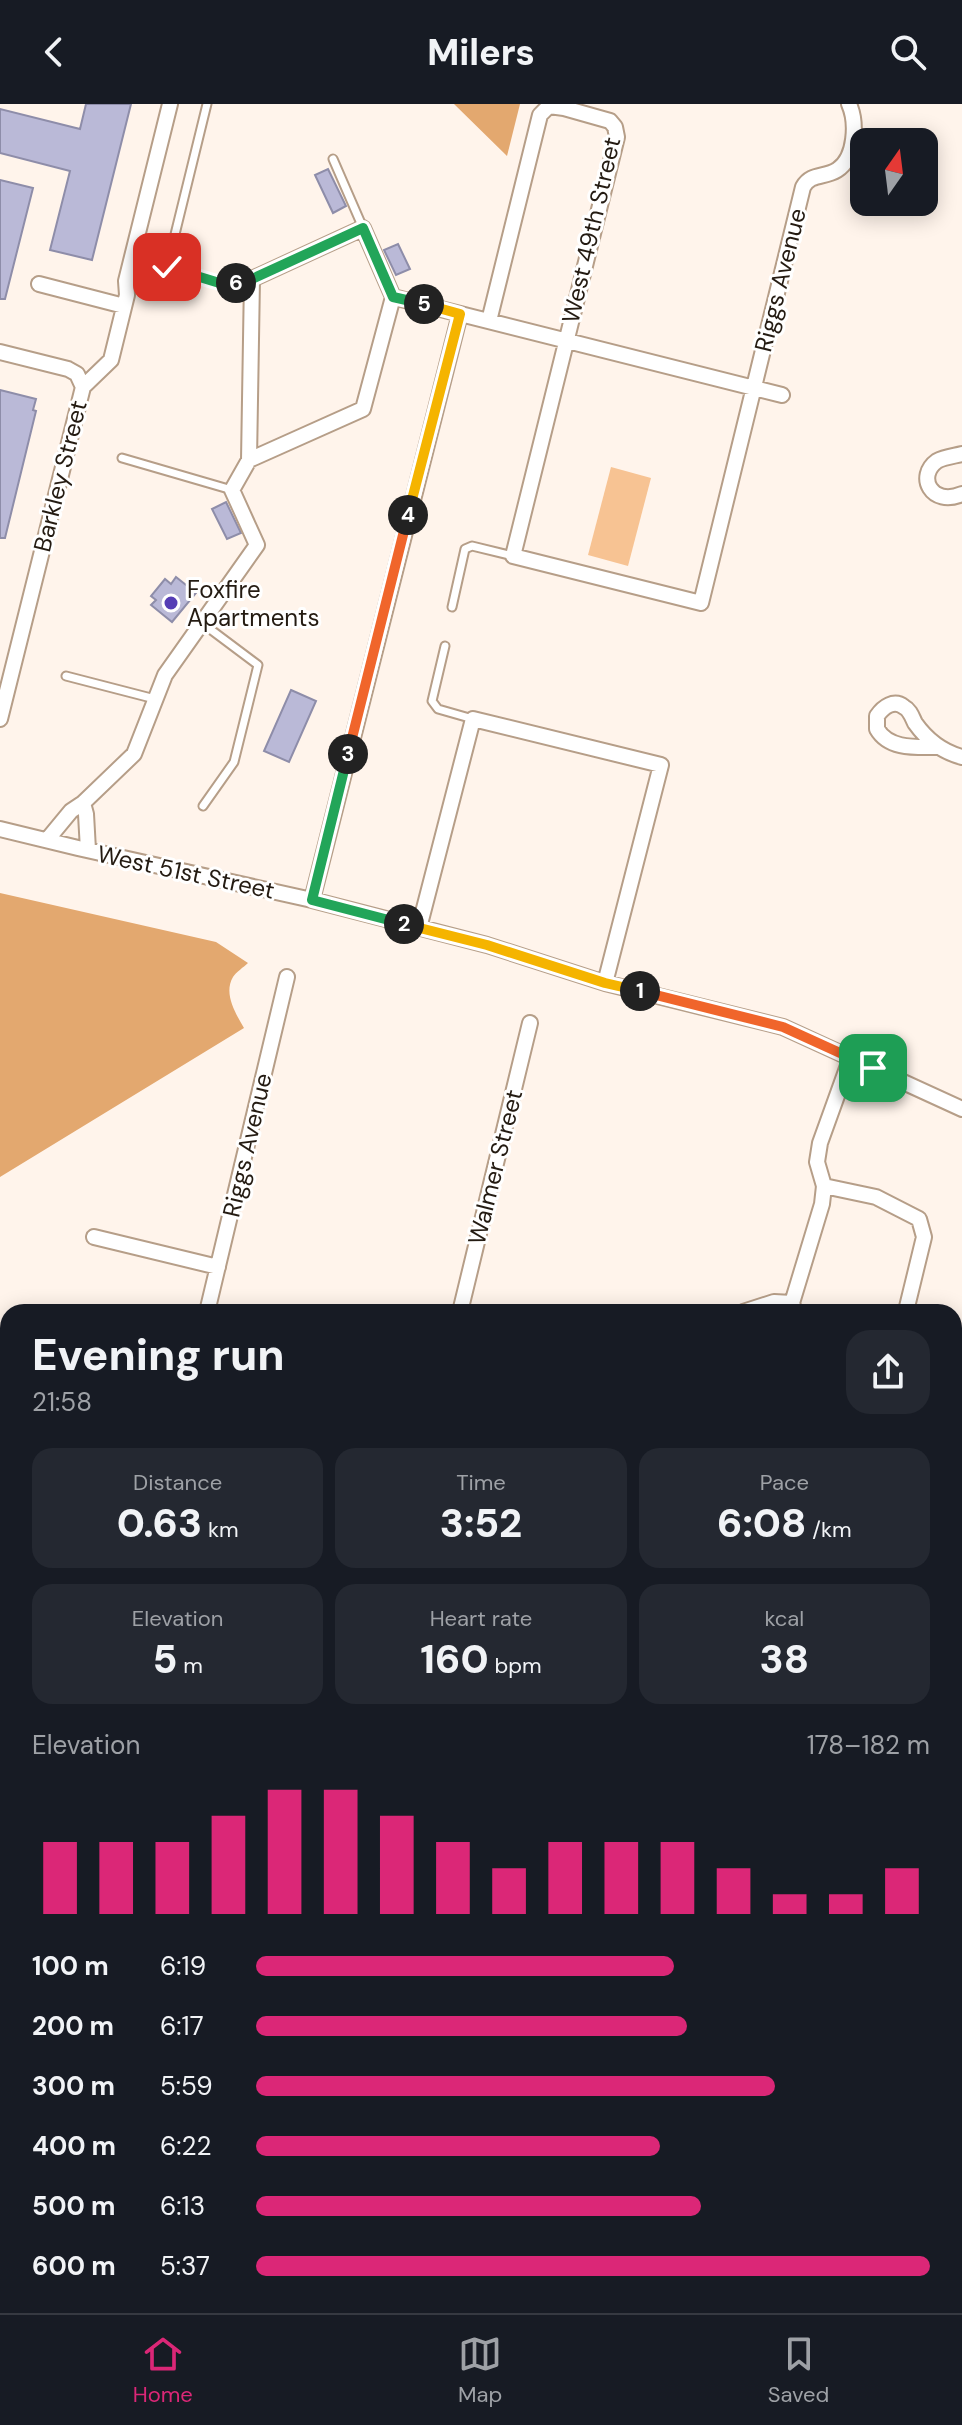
<!DOCTYPE html>
<html lang="en">
<head>
<meta charset="utf-8">
<style>
	body { margin:0; font-family:"DM Sans",sans-serif; background:#242831; color:#f1f3f6; height:100vh; display:flex; flex-direction:column; font-size:30px; white-space:nowrap }
	* { box-sizing:border-box; margin:0 }
	p { font-size:26px; color:#9ea1a6 }
	.icon { flex:none; width:44px; height:44px; fill:none; stroke:currentColor; stroke-width:2; stroke-linecap:round; stroke-linejoin:round }
	.map { position:relative; flex:1; overflow:hidden }
	.details { position:absolute; left:0px; top:1200px; width:962px; height:1010px; display:flex; flex-direction:column; background:#171b24; border-radius:24px 24px 0 0; box-shadow:0 4px 20px #0003 }
	.details>* { flex:none }
	.needle { width:52px; rotate:14deg }
	.controls { position:absolute; left:850px; top:24px; display:grid; gap:16px }
	.controls a { display:grid; place-items:center; width:88px; height:88px; border-radius:16px; background:#171b24; box-shadow:0 4px 20px #0003; font-size:40px }
	.pin { position:absolute; display:grid; place-items:center; width:68px; height:68px; color:#fff; margin:-34px; border-radius:16px; box-shadow:0 4px 12px #0006 }
	.km { position:absolute; width:40px; height:40px; margin:-20px; border-radius:50%; background:#222; color:#fff; font-size:22px; line-height:40px; text-align:center }
	.round { display:grid; place-items:center; flex:none; width:84px; height:84px; border-radius:24px; background:#242831 }
	.head { display:flex; align-items:center; justify-content:space-between; height:136px; padding:0 32px }
	h1 { font-size:44px; font-weight:800; line-height:60px }
	.stats { display:grid; grid-template-columns:repeat(3,1fr); gap:12px; height:136px; padding:8px 32px }
	.stats div { display:grid; align-content:center; border-radius:20px; background:#242831; text-align:center }
	.stats b { font-size:40px; font-weight:800 }
	.stats small { font-size:22px; font-weight:400 }
	.stats p { font-size:22px }
	.chart { height:224px; padding:16px 32px }
	.chart p { display:flex; justify-content:space-between }
	.chart svg { width:100%; height:144px; margin-top:8px; stroke:#db2777; stroke-width:6 }
	ul { padding:0 32px; list-style:none; font-size:26px }
	li { display:grid; grid-template-columns:128px 96px 1fr; align-items:center; height:60px }
	li i { height:20px; border-radius:10px; background:#db2777 }
	header { display:flex; justify-content:space-between; align-items:center; height:104px; padding:0 32px; background:#171b24; font-size:36px; font-weight:800 }
	.dock { display:flex; justify-content:space-around; align-items:center; height:112px; border-top:2px solid #363941; background:#171b24; font-size:22px; color:#9ea1a6 }
	.dock a { display:grid; justify-items:center; gap:4px }
	.dock .active { color:#db2777 }
	.map>svg:first-child { display:block }
	.green { fill:#f7c393 }
	.forest { fill:#e3a86f }
	.building { fill:#bab9d7; stroke:#8e8da9; stroke-width:2 }
	.lines { fill:none; stroke-linecap:round; stroke-linejoin:round }
	.lane-casing { stroke:#b69e88; stroke-width:11 }
	.street-casing { stroke:#b69e88; stroke-width:18 }
	.secondary-casing { stroke:#b69e88; stroke-width:24 }
	.lane { stroke:#fff; stroke-width:7 }
	.street { stroke:#fff; stroke-width:14 }
	.secondary { stroke:#f8e6d4; stroke-width:20 }
	.split-1-casing { stroke:#fff; stroke-width:16 }
	.split-2-casing { stroke:#fff; stroke-width:16 }
	.split-3-casing { stroke:#fff; stroke-width:16 }
	.split-4-casing { stroke:#fff; stroke-width:16 }
	.split-5-casing { stroke:#fff; stroke-width:16 }
	.split-6-casing { stroke:#fff; stroke-width:16 }
	.split-7-casing { stroke:#fff; stroke-width:16 }
	.split-1 { stroke:#f0652b; stroke-width:10 }
	.split-2 { stroke:#f5b400; stroke-width:10 }
	.split-3 { stroke:#22a559; stroke-width:10 }
	.split-4 { stroke:#f0652b; stroke-width:10 }
	.split-5 { stroke:#f5b400; stroke-width:10 }
	.split-6 { stroke:#22a559; stroke-width:10 }
	.split-7 { stroke:#22a559; stroke-width:10 }
	.poi-dot { fill:#553db5; stroke:#fff; stroke-width:3 }
	.labels { text-anchor:middle; dominant-baseline:central; stroke-width:6; stroke-linejoin:round; paint-order:stroke }
	.street-label { font-size:24px; fill:#241b12; stroke:#fff }
	.poi-label { font-size:24px; fill:#241b12; stroke:#fff; text-anchor:start }
</style>
</head>
<body>
<header><svg class="icon" aria-label="back" viewBox="0 0 24 24"><path d="M15 5l-7 7 7 7"/></svg>Milers<svg class="icon" aria-label="search" viewBox="0 0 24 24"><circle cx="10" cy="10" r="6"/><path d="M15 15l6 6"/></svg></header>
<div class="map">
<svg width="962" height="2209" viewBox="0 0 962 2209">
	<rect width="100%" height="100%" fill="#fff4eb"/>
	<path class="green" d="M611,363l40,11 -23,88 -40,-11z"/>
	<path class="forest" d="M454,0h66l-13,52z
		M0,789l216,49 32,21c-4,4 -12,9 -15,14 -10,17 3,37 11,51l-244,149z"/>
	<path class="building" d="M86,0h45l-39,156 -42,-10 20,-79 -70,-18v-44l80,20z
		M328,65l18,37 -13,7 -18,-38z
		M0,76l33,8 -28,111h-5z
		M398,140l12,25 -14,6 -12,-25z
		M0,286l36,9 -3,11 3,1 -31,127h-5z
		M226,398l15,31 -14,6 -15,-30z
		M176,473l20,16 -24,29 -21,-17 5,-5 -5,-4 14,-17 6,5z
		M291,586l25,11 -27,61 -25,-11z"/>
	<g class="lines">
		<defs>
			<path id="lane" d="M207,0l-40,163 59,18 26,-6
				M333,55l30,69
				M122,354l110,32
				M452,503l13,-58 7,-3 41,10
				M202,519l56,42 -24,97 -31,44
				M445,542l-13,55 6,8 35,10
				M66,572l89,23"/>
			<path id="street" d="M564,4l46,13 5,6 2,10 -104,419 188,47 102,-416c8,-14 21,-9 34,-17 19,-12 20,-48 12,-66
				M39,180l85,22
				M393,193l389,98
				M489,217l51,-206 9,-9 15,2 1,-4
				M0,248l68,17 9,5 6,13
				M962,350c-8,2 -18,3 -25,7 -21,15 -6,46 25,33
				M0,615l83,-332 28,-27 16,-65 -1,-14 44,-177
				M939,643c-22,0 -50,3 -62,-18v-13c6,-9 17,-17 27,-9 6,3 8,10 11,16 12,17 28,29 47,34
				M83,699l3,11 2,36
				M0,725l78,19 234,52 175,45 118,38 178,44 179,82
				M47,736l24,-29 12,-8 51,-49 31,-79 92,-130 -25,-55 17,-30 114,-51 30,-112 -30,-69 -111,51 -3,181
				M312,796l148,-586
				M419,824l54,-209 188,46 -56,218
				M824,1082l52,11 43,22 5,18 -18,74
				M94,1133l124,30
				M207,1208l80,-335
				M460,1208l70,-289
				M743,1208l31,-10 18,1
				M795,1208l-3,-9 30,-99 2,-18 -7,-24 3,-19 31,-86
				M954,1518l8,-2
				M0,1806l8,2
				M954,2041l8,2
				M0,2056l8,-32
				M954,2180l8,-32
				M759,2202l27,7
				M219,2209l1,-7
				M947,2209l1,-7"/>
			<path id="secondary" d="M954,1313l8,-33
				M734,2209l2,-7"/>
		</defs>
		<use href="#lane" class="lane-casing"/>
		<use href="#street" class="street-casing"/>
		<use href="#secondary" class="secondary-casing"/>
		<use href="#lane" class="lane"/>
		<use href="#street" class="street"/>
		<use href="#secondary" class="secondary"/>
	</g>
	<g class="lines">
		<defs>
			<path id="split-1" d="M640,887l143,36 90,41"/>
			<path id="split-2" d="M404,820l83,21 118,38 35,8"/>
			<path id="split-3" d="M348,650l-36,146 92,24"/>
			<path id="split-4" d="M348,650l60,-239"/>
			<path id="split-5" d="M408,411l52,-201 -36,-10"/>
			<path id="split-6" d="M236,179l16,-4 111,-51 30,69 31,7"/>
			<path id="split-7" d="M167,163l59,18 10,-2"/>
		</defs>
		<use href="#split-1" class="split-1-casing"/>
		<use href="#split-2" class="split-2-casing"/>
		<use href="#split-3" class="split-3-casing"/>
		<use href="#split-4" class="split-4-casing"/>
		<use href="#split-5" class="split-5-casing"/>
		<use href="#split-6" class="split-6-casing"/>
		<use href="#split-7" class="split-7-casing"/>
		<use href="#split-1" class="split-1"/>
		<use href="#split-2" class="split-2"/>
		<use href="#split-3" class="split-3"/>
		<use href="#split-4" class="split-4"/>
		<use href="#split-5" class="split-5"/>
		<use href="#split-6" class="split-6"/>
		<use href="#split-7" class="split-7"/>
	</g>
	<circle class="poi-dot" cx="171" cy="499" r="8"/>
	<g class="labels">
		<g class="street-label">
			<text transform="translate(591 126) rotate(-77)">West 49th Street</text>
			<text transform="translate(780 176) rotate(-76)">Riggs Avenue</text>
			<text transform="translate(60 372) rotate(-76)">Barkley Street</text>
			<text transform="translate(186 768) rotate(12)">West 51st Street</text>
			<text transform="translate(247 1041) rotate(-77)">Riggs Avenue</text>
			<text transform="translate(495 1063) rotate(-76)">Walmer Street</text>
		</g>
		<g class="poi-label">
			<text x="187" y="485">Foxfire<tspan x="187" dy="28">Apartments</tspan></text>
		</g>
	</g>
</svg>
<div class="controls">
<a><svg class="needle" viewBox="-14 -14 28 28"><path d="M0-13l5 13h-10z" fill="#e53935"/><path d="M0 13l5-13h-10z" fill="#9ea1a6"/></svg></a>
</div>
<div class="pin" style="left:873px;top:964px;background:#1e9e55"><svg class="icon" aria-label="arrive" viewBox="0 0 24 24"><path d="M6 21V4h12l-3 4 3 4H6"/></svg></div>
<div class="pin" style="left:167px;top:163px;background:#d93025"><svg class="icon" aria-label="check" viewBox="0 0 24 24"><path d="M5 12l5 5 9-10"/></svg></div>
<b class="km" style="left:640px;top:887px">1</b>
<b class="km" style="left:404px;top:820px">2</b>
<b class="km" style="left:348px;top:650px">3</b>
<b class="km" style="left:408px;top:411px">4</b>
<b class="km" style="left:424px;top:200px">5</b>
<b class="km" style="left:236px;top:179px">6</b>
<section class="details">
<div class="head"><div><h1>Evening run</h1><p>21:58</p></div><a class="round"><svg class="icon" aria-label="share" viewBox="0 0 24 24"><path d="M12 15V3M7 8l5-5 5 5M5 13v7h14v-7"/></svg></a></div>
<div class="stats">
<div><p>Distance</p><b>0.63<small> km</small></b></div>
<div><p>Time</p><b>3:52</b></div>
<div><p>Pace</p><b>6:08<small> /km</small></b></div>
</div>
<div class="stats">
<div><p>Elevation</p><b>5<small> m</small></b></div>
<div><p>Heart rate</p><b>160<small> bpm</small></b></div>
<div><p>kcal</p><b>38</b></div>
</div>
<div class="chart"><p><span>Elevation</span>178–182 m</p>
<svg viewBox="0 0 160 44" preserveAspectRatio="none"><path d="M5 44V22M15 44V22M25 44V22M35 44V14M45 44V6M55 44V6M65 44V14M75 44V22M85 44V30M95 44V22M105 44V22M115 44V22M125 44V30M135 44V38M145 44V38M155 44V30"/></svg>
</div>
<ul>
<li><b>100 m</b>6:19<i style="width:62%"></i></li>
<li><b>200 m</b>6:17<i style="width:64%"></i></li>
<li><b>300 m</b>5:59<i style="width:77%"></i></li>
<li><b>400 m</b>6:22<i style="width:60%"></i></li>
<li><b>500 m</b>6:13<i style="width:66%"></i></li>
<li><b>600 m</b>5:37<i style="width:100%"></i></li>
</ul>
</section>
</div>
<nav class="dock">
<a class="active"><svg class="icon" aria-label="home" viewBox="0 0 24 24"><path d="M3 11l9-7 9 7M6 9v11h12V9"/></svg>Home</a>
<a><svg class="icon" aria-label="map" viewBox="0 0 24 24"><path d="M3 6l6-2 6 2 6-2v14l-6 2-6-2-6 2zM9 4v14M15 6v14"/></svg>Map</a>
<a><svg class="icon" aria-label="saved" viewBox="0 0 24 24"><path d="M7 4h10v16l-5-4-5 4z"/></svg>Saved</a>
</nav>
</body>
</html>
